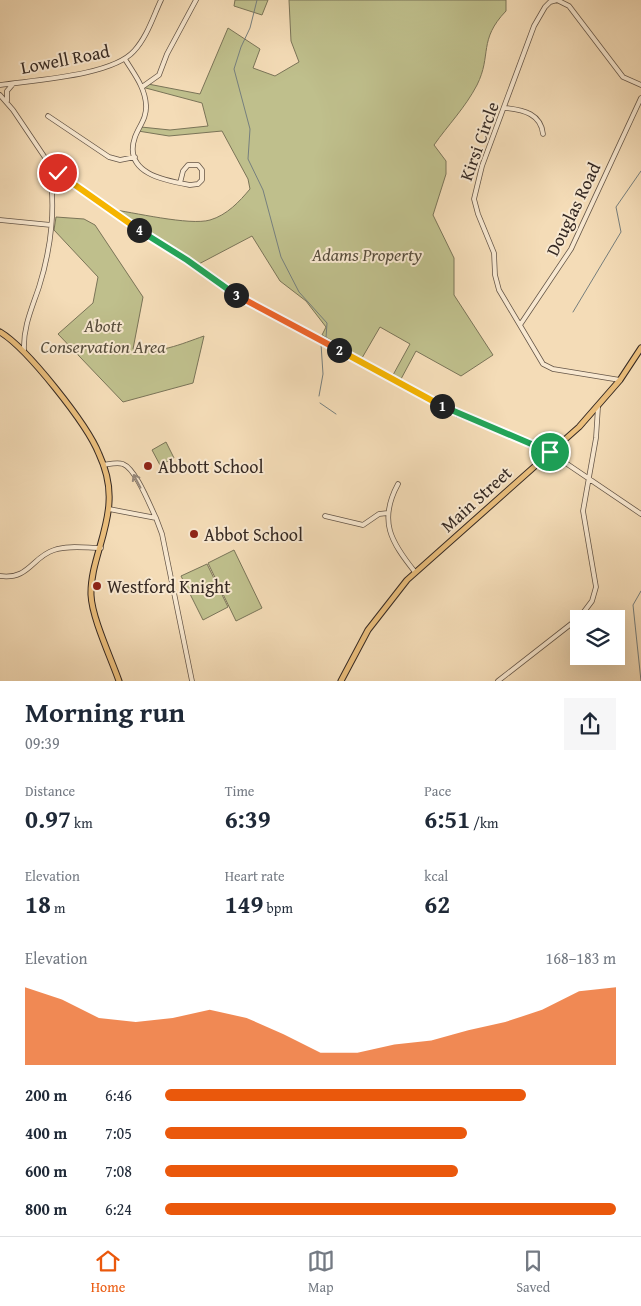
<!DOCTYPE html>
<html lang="en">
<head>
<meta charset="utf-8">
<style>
	body { margin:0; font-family:"Gentium Book Plus",serif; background:#f6f6f7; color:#1f2937; height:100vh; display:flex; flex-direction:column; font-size:19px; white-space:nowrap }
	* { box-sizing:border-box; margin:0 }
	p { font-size:16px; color:#747a83 }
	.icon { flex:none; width:28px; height:28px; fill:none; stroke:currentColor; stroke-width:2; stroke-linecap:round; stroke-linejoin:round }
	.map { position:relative; height:681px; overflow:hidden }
	.drawer { display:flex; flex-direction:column; background:#fff; flex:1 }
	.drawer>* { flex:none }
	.buttons { position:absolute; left:570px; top:610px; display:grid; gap:10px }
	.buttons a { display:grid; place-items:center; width:55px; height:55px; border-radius:0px; background:#fff; box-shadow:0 5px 20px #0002; font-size:25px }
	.pin { position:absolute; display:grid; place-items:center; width:42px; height:42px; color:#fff; margin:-21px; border:2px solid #fff; border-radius:50%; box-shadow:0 1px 5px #0007 }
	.km { position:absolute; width:25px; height:25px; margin:-12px; border-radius:50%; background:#222; color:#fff; font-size:14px; line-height:25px; text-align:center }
	.round { display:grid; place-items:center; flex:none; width:52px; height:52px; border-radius:0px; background:#f6f6f7 }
	.summary { display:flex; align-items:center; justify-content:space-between; height:85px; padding:0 25px }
	h1 { font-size:28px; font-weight:800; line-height:38px }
	.metrics { display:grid; grid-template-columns:repeat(3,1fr); gap:8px; height:85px; padding:5px 25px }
	.metrics div { display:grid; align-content:center }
	.metrics b { font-size:25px; font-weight:800 }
	.metrics small { font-size:14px; font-weight:400 }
	.metrics p { font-size:14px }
	.chart { height:140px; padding:10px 25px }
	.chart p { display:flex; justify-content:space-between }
	.chart svg { width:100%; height:90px; margin-top:5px; fill:#ea580c; opacity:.7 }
	ul { padding:0 25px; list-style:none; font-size:16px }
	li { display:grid; grid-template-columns:80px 60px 1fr; align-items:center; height:38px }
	li i { height:12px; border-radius:6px; background:#ea580c }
	.tabs { display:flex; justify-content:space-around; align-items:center; height:70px; border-top:1px solid #e0e1e3; background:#fff; font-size:14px; color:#747a83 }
	.tabs a { display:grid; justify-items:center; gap:2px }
	.tabs .selected { color:#ea580c }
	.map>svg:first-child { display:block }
	.green { fill:#bfbf8c; stroke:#7a7458 }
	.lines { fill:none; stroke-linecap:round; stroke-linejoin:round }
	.stream { stroke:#767f7e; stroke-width:1 }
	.minor-casing { stroke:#655648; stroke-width:5.5 }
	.major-casing { stroke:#352923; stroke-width:7 }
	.minor { stroke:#f8e8d0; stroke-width:4 }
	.major { stroke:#eabe7c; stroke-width:5 }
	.oneway { stroke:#96887a }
	.split-1-casing { stroke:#fff; stroke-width:10 }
	.split-2-casing { stroke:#fff; stroke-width:10 }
	.split-3-casing { stroke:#fff; stroke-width:10 }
	.split-4-casing { stroke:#fff; stroke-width:10 }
	.split-5-casing { stroke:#fff; stroke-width:10 }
	.split-1 { stroke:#22a559; stroke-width:6 }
	.split-2 { stroke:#f5b400; stroke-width:6 }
	.split-3 { stroke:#f0652b; stroke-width:6 }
	.split-4 { stroke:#22a559; stroke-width:6 }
	.split-5 { stroke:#f5b400; stroke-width:6 }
	.poi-dot { fill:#8f2418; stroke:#f8e8d0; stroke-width:2 }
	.labels { text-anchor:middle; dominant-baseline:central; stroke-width:4; stroke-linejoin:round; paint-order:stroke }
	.street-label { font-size:18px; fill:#352923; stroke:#f8e8d0 }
	.park-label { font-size:18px; font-style:italic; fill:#584e3d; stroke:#f8e8d0 }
	.poi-label { font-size:18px; fill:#352923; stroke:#f8e8d0; text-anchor:start }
</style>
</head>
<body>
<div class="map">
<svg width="641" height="681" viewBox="0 0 641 681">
	<rect width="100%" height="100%" fill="#f4dcb7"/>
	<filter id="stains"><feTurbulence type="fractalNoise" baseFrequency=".004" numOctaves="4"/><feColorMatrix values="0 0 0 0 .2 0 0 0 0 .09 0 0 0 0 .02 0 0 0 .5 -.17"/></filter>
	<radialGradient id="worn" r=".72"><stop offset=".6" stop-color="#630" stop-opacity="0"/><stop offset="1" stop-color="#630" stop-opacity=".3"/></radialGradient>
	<path class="green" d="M235,0h33l-6,15 -28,-9z
		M289,0h217v11c-28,29 -14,44 -29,74 -12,23 -29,40 -43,60l12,16v13l-13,41 21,43v37l39,60 -32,21 -45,-25 -15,28 -8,-4 17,-31 -30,-17 -18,31 -40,-23 4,-8 -20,-26 -26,-20 -28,-45 -57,30 -86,-57c23,3 81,17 101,11 17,-5 29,-18 40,-31l-2,-10 -26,-48 -53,5 -31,-5 3,-4 29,3 38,-4 -6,-23 -60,-16 6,-3 52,10 28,-66 32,21 -7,19 22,8 24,-14 -8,-21z
		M56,217l28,2 11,6 48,72 -10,52c24,6 48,-5 71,-13l-11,47 -70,19 -65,-68 35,-31 5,-26 -44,-47z
		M166,442l8,16 -14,7 -8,-15z
		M234,550l28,58 -26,13 -28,-58z
		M207,564l21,43 -25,13 -22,-44z"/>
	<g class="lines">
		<path class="stream" d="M257,0l-7,28 -9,19 -7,22 16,60 -2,30 15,31 18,67 18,35 28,31 -1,15
			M573,312l48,-80 -5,-25 25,-36
			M319,396l4,-22 -2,-30
			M320,403l16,11
			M641,681l-8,-76 8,-14"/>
		<defs>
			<path id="minor" d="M125,59c9,15 20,28 21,46 1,13 -7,21 -11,32 -13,37 32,44 55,48l8,-1 4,-4v-10l-4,-5h-10l-5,6 -3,12
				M0,85c33,-5 112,-9 134,-34 13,-14 19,-34 27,-51
				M142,87l17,-12 8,-21 29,-54
				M0,95l13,15 39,58 174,120 232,127 87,34 96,65
				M7,101v-10l6,-7
				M506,108c18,2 35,6 37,26
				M48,116l61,41 11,3 15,-3
				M52,182l13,-6
				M0,220l51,5
				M520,325l51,-76 70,-151
				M24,350c-1,-23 8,-42 15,-63 12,-38 18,-83 9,-122
				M620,380l-67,-11 -10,-5 -44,-74 -4,-15 -1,-22 -16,-39 -4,-15 8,-33 52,-140 11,-19 5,-5 7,-2 12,6 54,71 18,8
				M103,465c7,-1 14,-3 20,-1 13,5 27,42 33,54
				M398,484c-20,37 -7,58 17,88
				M109,509l47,9 6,16 30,147
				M325,516l38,9 16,-11 9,-1
				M0,576c29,4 32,-19 54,-26 14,-5 32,-2 47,-2
				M498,681l82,-64 12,-16 4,-14 -13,-76 13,-73 2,-31"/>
			<path id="major" d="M0,332c27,16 87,92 99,122 7,15 11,32 10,48 -1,31 -19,63 -18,93 1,23 20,63 28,86
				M341,681l27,-51 39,-50 172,-153 41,-47 21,-32"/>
		</defs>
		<use href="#minor" class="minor-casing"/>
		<use href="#major" class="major-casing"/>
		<use href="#minor" class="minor"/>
		<use href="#major" class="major"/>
	</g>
	<defs><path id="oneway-shaft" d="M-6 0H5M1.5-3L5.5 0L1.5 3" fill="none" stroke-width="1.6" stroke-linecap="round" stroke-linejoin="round" transform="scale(1.25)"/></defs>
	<use class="oneway" href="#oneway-shaft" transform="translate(137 481) rotate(-118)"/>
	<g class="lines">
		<defs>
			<path id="split-1" d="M442,406l108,46"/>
			<path id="split-2" d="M339,350l103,56"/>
			<path id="split-3" d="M236,295l103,55"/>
			<path id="split-4" d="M139,230l48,30 49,35"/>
			<path id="split-5" d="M58,173l81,57"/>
		</defs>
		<use href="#split-1" class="split-1-casing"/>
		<use href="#split-2" class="split-2-casing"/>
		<use href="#split-3" class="split-3-casing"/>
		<use href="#split-4" class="split-4-casing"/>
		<use href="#split-5" class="split-5-casing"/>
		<use href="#split-1" class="split-1"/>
		<use href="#split-2" class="split-2"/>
		<use href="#split-3" class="split-3"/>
		<use href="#split-4" class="split-4"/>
		<use href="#split-5" class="split-5"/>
	</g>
	<g class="poi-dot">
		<circle cx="148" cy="466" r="5"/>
		<circle cx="194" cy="534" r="5"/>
		<circle cx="97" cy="586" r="5"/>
	</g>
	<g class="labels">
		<g class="street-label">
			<text transform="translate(65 59) rotate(-11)">Lowell Road</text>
			<text transform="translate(479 141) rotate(-70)">Kirsi Circle</text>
			<text transform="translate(573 209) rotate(-64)">Douglas Road</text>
			<text transform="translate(476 499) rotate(-42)">Main Street</text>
		</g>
		<g class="park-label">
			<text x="367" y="254">Adams Property</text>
			<text x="103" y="325">Abott<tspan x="103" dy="21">Conservation Area</tspan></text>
		</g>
		<g class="poi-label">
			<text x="158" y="466">Abbott School</text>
			<text x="204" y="534">Abbot School</text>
			<text x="107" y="586">Westford Knight</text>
		</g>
	</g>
	<rect width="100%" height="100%" filter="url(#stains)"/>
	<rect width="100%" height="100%" fill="url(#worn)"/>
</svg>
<div class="buttons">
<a><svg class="icon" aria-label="layers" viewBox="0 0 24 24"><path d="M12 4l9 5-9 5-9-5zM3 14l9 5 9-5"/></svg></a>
</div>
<div class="pin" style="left:550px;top:452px;background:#1e9e55"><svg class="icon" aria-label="arrive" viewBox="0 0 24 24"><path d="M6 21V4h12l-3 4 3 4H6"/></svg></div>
<div class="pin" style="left:58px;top:173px;background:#d93025"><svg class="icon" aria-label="check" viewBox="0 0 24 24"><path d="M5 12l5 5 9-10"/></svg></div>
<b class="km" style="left:442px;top:406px">1</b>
<b class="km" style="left:339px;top:350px">2</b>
<b class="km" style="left:236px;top:295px">3</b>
<b class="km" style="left:139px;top:230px">4</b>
</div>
<section class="drawer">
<div class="summary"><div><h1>Morning run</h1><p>09:39</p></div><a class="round"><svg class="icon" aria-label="share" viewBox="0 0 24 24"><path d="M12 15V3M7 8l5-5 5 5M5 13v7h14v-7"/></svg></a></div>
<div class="metrics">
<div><p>Distance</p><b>0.97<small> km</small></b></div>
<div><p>Time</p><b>6:39</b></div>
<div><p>Pace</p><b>6:51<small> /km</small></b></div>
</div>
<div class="metrics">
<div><p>Elevation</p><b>18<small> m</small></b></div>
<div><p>Heart rate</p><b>149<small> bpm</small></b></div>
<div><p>kcal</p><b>62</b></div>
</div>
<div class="chart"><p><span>Elevation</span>168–183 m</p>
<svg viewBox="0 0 160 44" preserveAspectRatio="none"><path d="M0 44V6L10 12L20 21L30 23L40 21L50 17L60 21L70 29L80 38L90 38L100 34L110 32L120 27L130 23L140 17L150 8L160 6V44z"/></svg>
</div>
<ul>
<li><b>200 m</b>6:46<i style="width:80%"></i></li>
<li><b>400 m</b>7:05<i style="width:67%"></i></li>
<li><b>600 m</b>7:08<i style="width:65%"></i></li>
<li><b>800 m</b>6:24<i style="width:100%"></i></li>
</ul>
</section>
<nav class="tabs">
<a class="selected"><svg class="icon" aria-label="home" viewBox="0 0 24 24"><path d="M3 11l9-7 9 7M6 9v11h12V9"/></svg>Home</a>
<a><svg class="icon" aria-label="map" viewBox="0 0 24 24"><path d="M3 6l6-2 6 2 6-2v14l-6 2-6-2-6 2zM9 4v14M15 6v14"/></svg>Map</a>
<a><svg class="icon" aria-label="saved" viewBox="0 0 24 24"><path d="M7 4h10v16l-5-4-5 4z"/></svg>Saved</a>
</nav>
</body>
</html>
